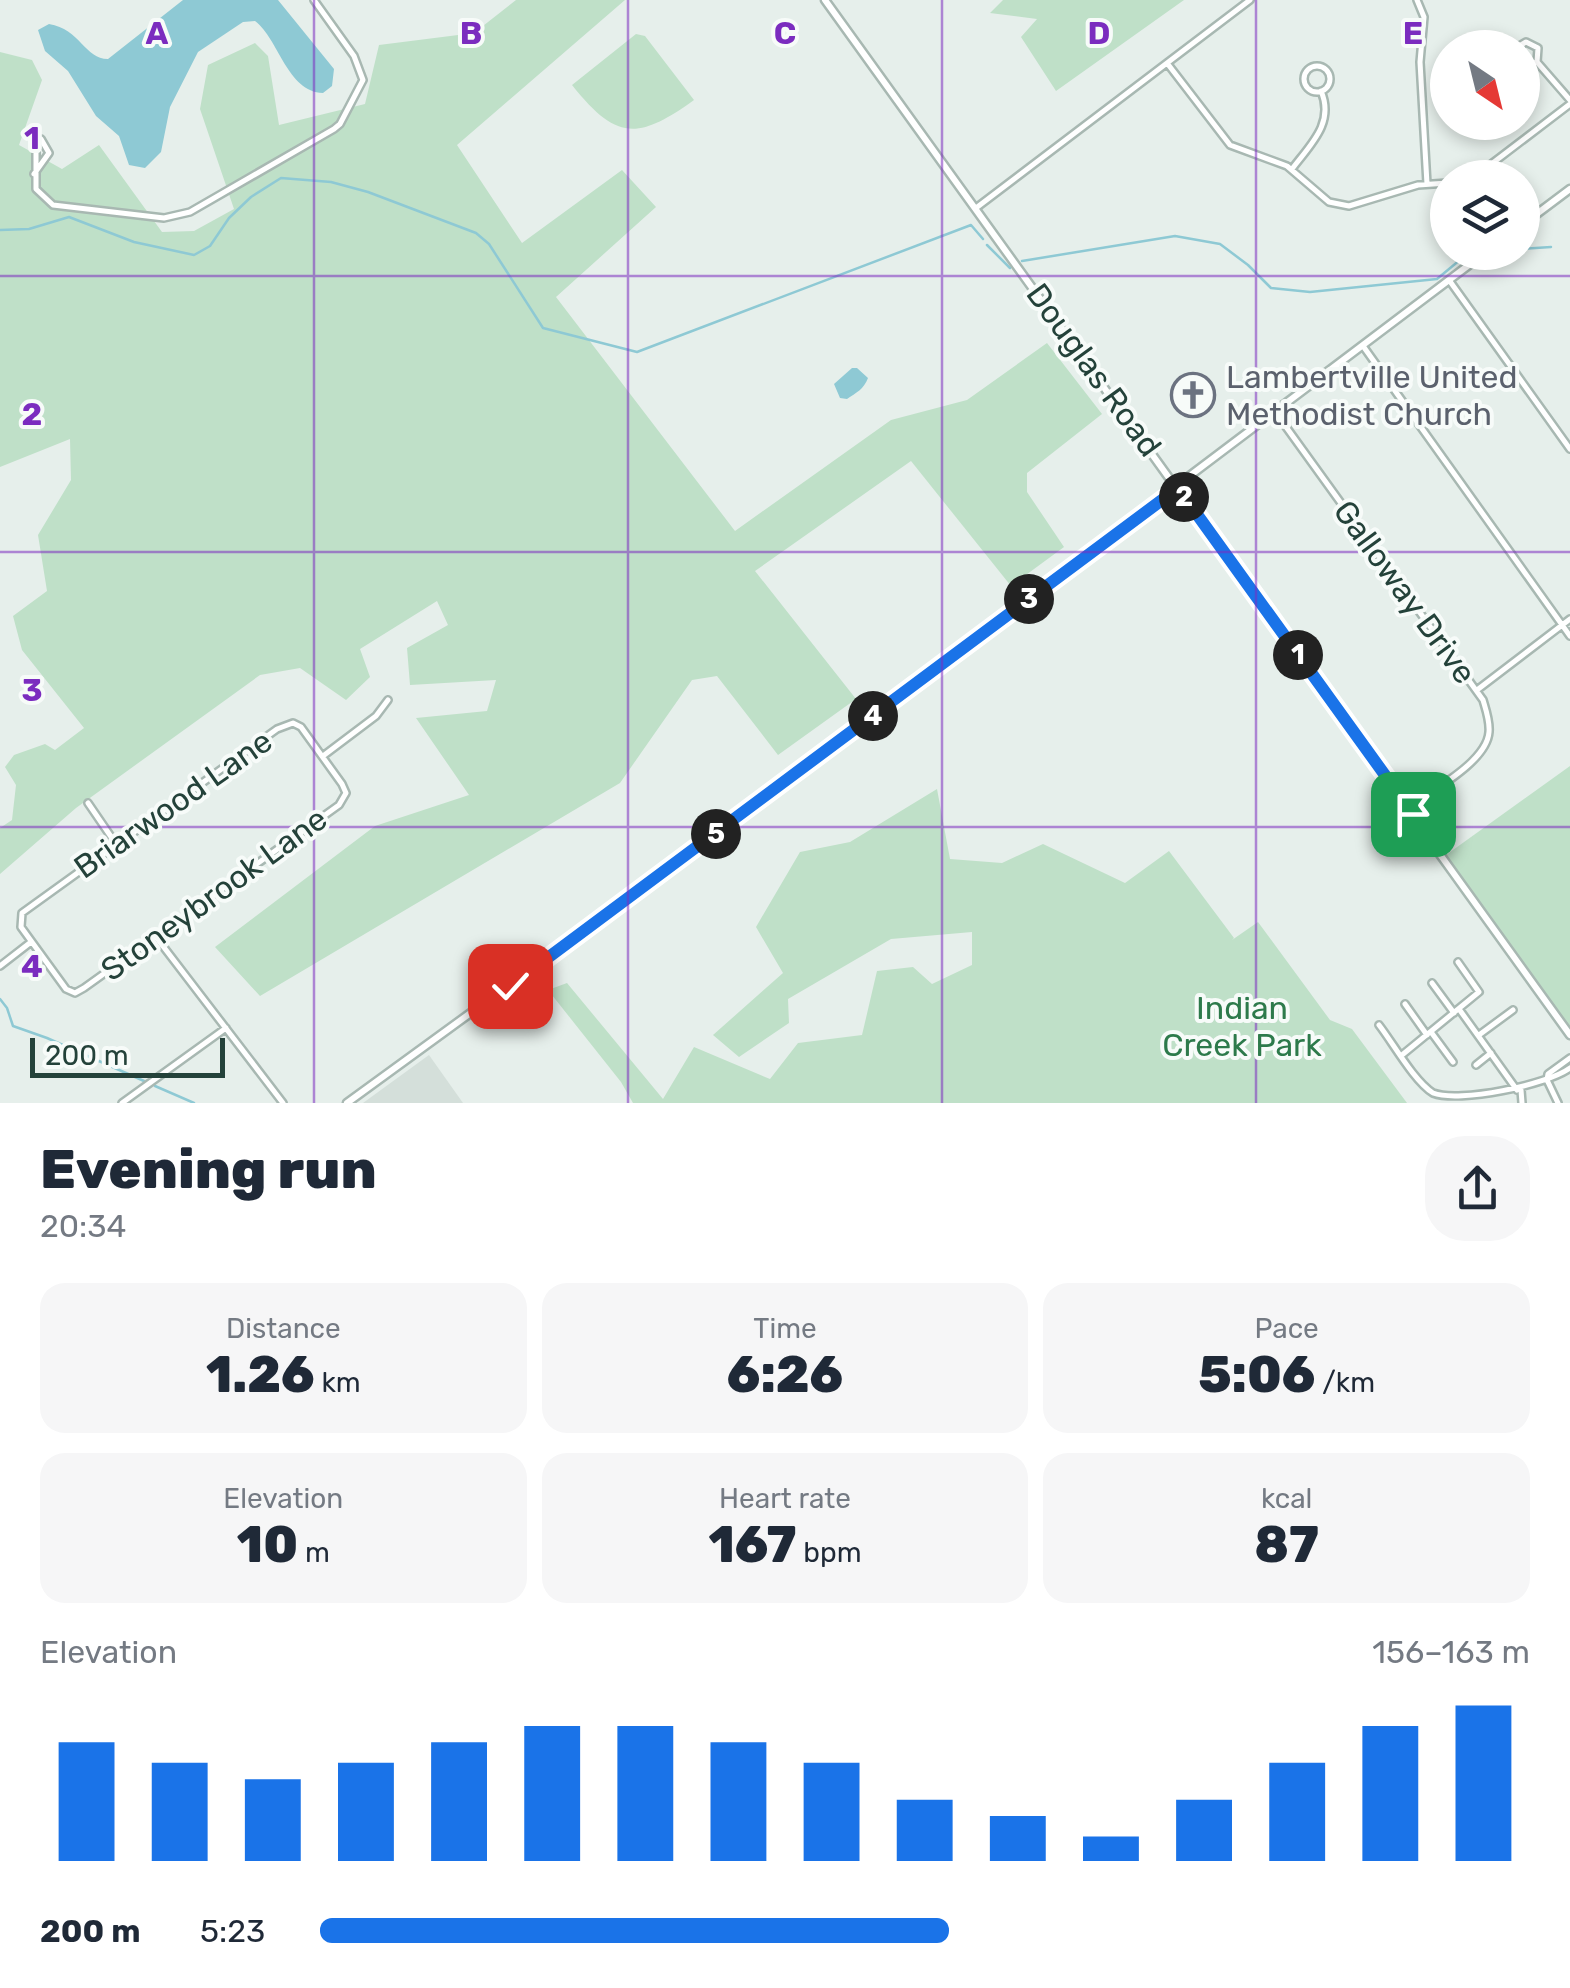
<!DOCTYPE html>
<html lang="en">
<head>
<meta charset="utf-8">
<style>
	body { margin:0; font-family:Rubik,sans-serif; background:#f6f6f7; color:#1f2937; height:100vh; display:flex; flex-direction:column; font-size:38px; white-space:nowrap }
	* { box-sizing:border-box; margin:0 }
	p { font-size:32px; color:#747a83 }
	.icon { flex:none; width:55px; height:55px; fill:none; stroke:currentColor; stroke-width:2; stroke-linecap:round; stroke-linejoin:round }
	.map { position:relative; height:1103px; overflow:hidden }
	.panel { display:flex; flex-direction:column; background:#fff; flex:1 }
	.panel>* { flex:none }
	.needle { width:65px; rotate:145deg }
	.controls { position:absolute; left:1430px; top:30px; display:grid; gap:20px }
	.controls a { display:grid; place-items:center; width:110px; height:110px; border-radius:50%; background:#fff; box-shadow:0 5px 15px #0003; font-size:50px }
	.scale { position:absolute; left:30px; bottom:25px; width:195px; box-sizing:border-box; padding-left:10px; border:5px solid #24423a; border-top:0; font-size:28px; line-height:35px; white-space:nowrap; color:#24423a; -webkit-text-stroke:8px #f7fbf9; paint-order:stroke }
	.pin { position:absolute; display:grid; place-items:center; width:85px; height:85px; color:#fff; margin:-42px; border-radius:20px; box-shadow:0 5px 15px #0006 }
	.km { position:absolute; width:50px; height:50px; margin:-25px; border-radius:50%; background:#222; color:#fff; font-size:28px; line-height:50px; text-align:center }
	.round { display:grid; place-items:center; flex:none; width:105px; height:105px; border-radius:40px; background:#f6f6f7 }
	.summary { display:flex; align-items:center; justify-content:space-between; height:170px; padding:0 40px }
	h1 { font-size:55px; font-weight:800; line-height:75px }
	.figures { display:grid; grid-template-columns:repeat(3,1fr); gap:15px; height:170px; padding:10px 40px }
	.figures div { display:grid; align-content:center; border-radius:25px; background:#f6f6f7; text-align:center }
	.figures b { font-size:50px; font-weight:800 }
	.figures small { font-size:28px; font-weight:400 }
	.figures p { font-size:28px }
	.chart { height:280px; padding:20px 40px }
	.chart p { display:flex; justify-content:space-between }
	.chart svg { width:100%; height:180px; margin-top:10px; stroke:#1a73e8; stroke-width:6 }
	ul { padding:0 40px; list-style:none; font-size:32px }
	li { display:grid; grid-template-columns:160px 120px 1fr; align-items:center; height:75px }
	li i { height:25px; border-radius:12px; background:#1a73e8 }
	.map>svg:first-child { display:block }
	.built { fill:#d4dfda }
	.green { fill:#bfe0c8 }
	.water { fill:#8ec9d4 }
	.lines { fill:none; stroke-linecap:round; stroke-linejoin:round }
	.stream { stroke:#8ec9d4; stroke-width:2.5 }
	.minor-casing { stroke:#a8b8b2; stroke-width:10 }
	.tertiary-casing { stroke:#a8b8b2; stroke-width:11 }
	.minor { stroke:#fff; stroke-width:5 }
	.tertiary { stroke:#fff; stroke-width:6 }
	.route-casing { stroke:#fff; stroke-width:20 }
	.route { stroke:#1a73e8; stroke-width:12 }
	.grid { fill:none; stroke:#7b2cbf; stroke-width:2.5; stroke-opacity:0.55 }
	.labels { text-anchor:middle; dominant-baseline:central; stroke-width:8; stroke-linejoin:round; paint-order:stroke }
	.street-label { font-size:32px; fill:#24423a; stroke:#f7fbf9 }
	.worship-label { font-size:32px; fill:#5b616d; stroke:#f7fbf9; text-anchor:start }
	.park-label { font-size:32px; fill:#2d7a4b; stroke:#f7fbf9 }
	.grid-label { font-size:32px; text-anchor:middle; font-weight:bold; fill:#7b2cbf; stroke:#f7fbf9; stroke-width:8; stroke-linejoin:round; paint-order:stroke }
</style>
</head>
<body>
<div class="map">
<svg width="1570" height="1103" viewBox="0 0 1570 1103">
	<rect width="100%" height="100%" fill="#e6efeb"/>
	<path class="built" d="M429,1055l34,48h-100z"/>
	<path class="green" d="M516,0h109l-168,145 65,98 100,-73 34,37 -100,90 179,234 156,-111 76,-20 80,-57 55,71 -75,59v19l37,55 -53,39 -100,-125 -156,110 101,128 -78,56 -61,-79 -25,4 -72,103 -360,213 -45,-49 160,-121 94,-31 -53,-77 71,-7 9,-31 -86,5 -3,-37 41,-23 -11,-24 -77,48 10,28 -24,23 -46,-32 -40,7 -184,133 -76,66v-46l12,-8 4,-35 -11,-18 9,-12 31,-11 10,6 29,-22 -62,-78 -9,-34 34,-25 -9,-56 33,-55 -1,-41 -70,28v-415l32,8 10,20 -23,65 43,24 37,-24 63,87 32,-1 40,-22 -34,-100 8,-44 47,-22 13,13 11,69 86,-21 14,-59 95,-12z
		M1003,0h181l-128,91 -35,-54 16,-18 -47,-6z
		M636,34l9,2 49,64c-57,41 -78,40 -122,-15z
		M1570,766v263l-124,-174z
		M937,789l13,70 52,4 41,-19 82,39 44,-32 65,87 -2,2 26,-18 72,98 22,9 55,74h-774l-12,-21 -73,-92 19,-7 96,116 31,-52 76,32 28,-36 64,-8 15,-64 36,-4 19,17 40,-19v-33l-81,7 -103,60 1,24 -50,34 -26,-22 70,-62 -27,-46 44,-75 50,-10z"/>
	<path class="water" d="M183,0h95l56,69 -2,17 -9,7c-36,-1 -44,-54 -68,-72l-12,1 -45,30 -28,55 -9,45 -16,16 -16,-3 -10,-29 -23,-20 -28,-45 -23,-20 -7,-21 11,-6c31,5 36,35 59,35z
		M852,368h5l11,10c-4,11 -12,15 -21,21l-7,-1 -6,-14z"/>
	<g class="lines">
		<path class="stream" d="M0,230l29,-1 40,-12 65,25 60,13 16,-9 19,-28 22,-21 30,-19 50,4 37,10 108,41 13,11 54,84 94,24 334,-127 12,14
			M987,245l23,23
			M1522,249l29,-2
			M1022,261l153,-25 45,8 28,21 23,23 39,4 127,-13 30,-25 3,3
			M1478,266l20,-13 13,-1
			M0,999l7,9 6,18 34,12 97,43
			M155,1086l39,17"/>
		<defs>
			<path id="minor" d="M1417,0l7,17 -4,45 7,122
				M1516,48l10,-6 12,6 -1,14 -15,4
				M1537,62l33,38
				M1167,63l63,82 57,21 42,36 20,4 69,-21 30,-2
				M1304 79a13 13 0 1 1 26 0a13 13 0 1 1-26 0Z
				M1292,169c18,-24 43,-46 29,-78
				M34,174l15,-21 -8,-14 -5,1v49l17,16 111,13 26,-6 144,-83 6,-5 23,-44 -9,-24 -40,-56
				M1473,178l97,-74
				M976,208l274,-208
				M1449,280l121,169
				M1363,346l207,290
				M1276,413l207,287c3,10 7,21 6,32 -2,30 -58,59 -81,76
				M1477,690l93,-71
				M293,723l8,4 41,57 4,9 -7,12 -255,183 -9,5 -9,-4 -45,-62 1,-14 255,-184z
				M323,756l53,-40 12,-16
				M88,803l28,41
				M156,937l127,166
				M0,966l31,-24
				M1432,983l22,30
				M1405,1004l22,31
				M1459,1009l58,81
				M1379,1025c14,18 35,56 54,68 26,10 114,-8 137,-25
				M1431,1032l22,30
				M1479,1035l34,-25
				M1402,1055l77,-63 -21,-30
				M1476,1065l15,-12
				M1547,1080l1,-6 22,-16
				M1547,1080l11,23
				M1521,1090l1,13
				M122,1103l104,-75"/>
			<path id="tertiary" d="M825,0l745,1035
				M1522,225l48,-36
				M347,1103l354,-258 785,-593"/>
		</defs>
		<use href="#minor" class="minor-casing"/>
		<use href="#tertiary" class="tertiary-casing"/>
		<use href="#minor" class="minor"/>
		<use href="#tertiary" class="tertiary"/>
	</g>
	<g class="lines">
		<defs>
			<path id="route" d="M510,986l668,-498 235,326"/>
		</defs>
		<use href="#route" class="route-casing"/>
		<use href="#route" class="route"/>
	</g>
	<path class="grid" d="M314,0v1103M628,0v1103M942,0v1103M1256,0v1103M0,276h1570M0,552h1570M0,827h1570"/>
	<defs>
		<symbol id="church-ring" viewBox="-11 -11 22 22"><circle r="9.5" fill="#f7fbf9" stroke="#6b7280" stroke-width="1.5"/><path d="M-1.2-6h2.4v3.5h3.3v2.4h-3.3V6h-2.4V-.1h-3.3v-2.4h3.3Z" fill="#6b7280"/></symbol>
	</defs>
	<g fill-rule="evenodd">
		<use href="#church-ring" x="1168" y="370" width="50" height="50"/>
	</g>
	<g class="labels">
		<g class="street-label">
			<text transform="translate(1094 370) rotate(54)">Douglas Road</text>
			<text transform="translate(1405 592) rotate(54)">Galloway Drive</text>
			<text transform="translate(173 804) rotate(-35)">Briarwood Lane</text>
			<text transform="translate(214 894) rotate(-36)">Stoneybrook Lane</text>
		</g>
		<g class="worship-label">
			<text x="1226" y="377">Lambertville United<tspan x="1226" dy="37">Methodist Church</tspan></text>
		</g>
		<g class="park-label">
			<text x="1242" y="1008">Indian<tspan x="1242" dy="37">Creek Park</tspan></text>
		</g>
	</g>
	<g class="grid-label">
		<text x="157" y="44">A</text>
		<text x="471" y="44">B</text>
		<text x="785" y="44">C</text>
		<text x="1099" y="44">D</text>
		<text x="1413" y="44">E</text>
		<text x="32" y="149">1</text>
		<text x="32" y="425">2</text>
		<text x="32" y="701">3</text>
		<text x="32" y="977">4</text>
	</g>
</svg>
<div class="controls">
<a><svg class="needle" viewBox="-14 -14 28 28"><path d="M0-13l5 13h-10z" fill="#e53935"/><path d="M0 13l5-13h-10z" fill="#747a83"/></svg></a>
<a><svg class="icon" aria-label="layers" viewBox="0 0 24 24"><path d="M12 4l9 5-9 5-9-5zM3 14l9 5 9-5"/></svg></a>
</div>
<div class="scale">200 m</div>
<div class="pin" style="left:1413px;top:814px;background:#1e9e55"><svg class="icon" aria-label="arrive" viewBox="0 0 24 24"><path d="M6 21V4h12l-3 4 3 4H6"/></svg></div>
<div class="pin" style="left:510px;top:986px;background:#d93025"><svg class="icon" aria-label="check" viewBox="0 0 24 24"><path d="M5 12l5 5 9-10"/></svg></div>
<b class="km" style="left:1298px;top:655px">1</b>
<b class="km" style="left:1184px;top:497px">2</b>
<b class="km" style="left:1029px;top:599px">3</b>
<b class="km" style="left:873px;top:716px">4</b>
<b class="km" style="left:716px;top:834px">5</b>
</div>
<section class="panel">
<div class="summary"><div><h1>Evening run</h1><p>20:34</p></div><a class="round"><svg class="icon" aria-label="share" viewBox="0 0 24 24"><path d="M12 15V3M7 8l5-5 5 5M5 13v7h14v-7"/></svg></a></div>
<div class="figures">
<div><p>Distance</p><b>1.26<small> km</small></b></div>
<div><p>Time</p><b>6:26</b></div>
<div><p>Pace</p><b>5:06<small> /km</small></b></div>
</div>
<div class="figures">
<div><p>Elevation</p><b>10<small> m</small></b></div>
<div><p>Heart rate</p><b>167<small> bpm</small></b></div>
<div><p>kcal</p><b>87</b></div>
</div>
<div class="chart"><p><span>Elevation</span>156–163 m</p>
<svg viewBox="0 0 160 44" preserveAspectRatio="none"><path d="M5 44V15M15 44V20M25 44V24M35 44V20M45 44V15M55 44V11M65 44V11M75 44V15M85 44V20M95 44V29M105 44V33M115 44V38M125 44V29M135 44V20M145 44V11M155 44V6"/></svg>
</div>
<ul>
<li><b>200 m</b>5:23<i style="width:52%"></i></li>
</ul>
</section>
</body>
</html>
